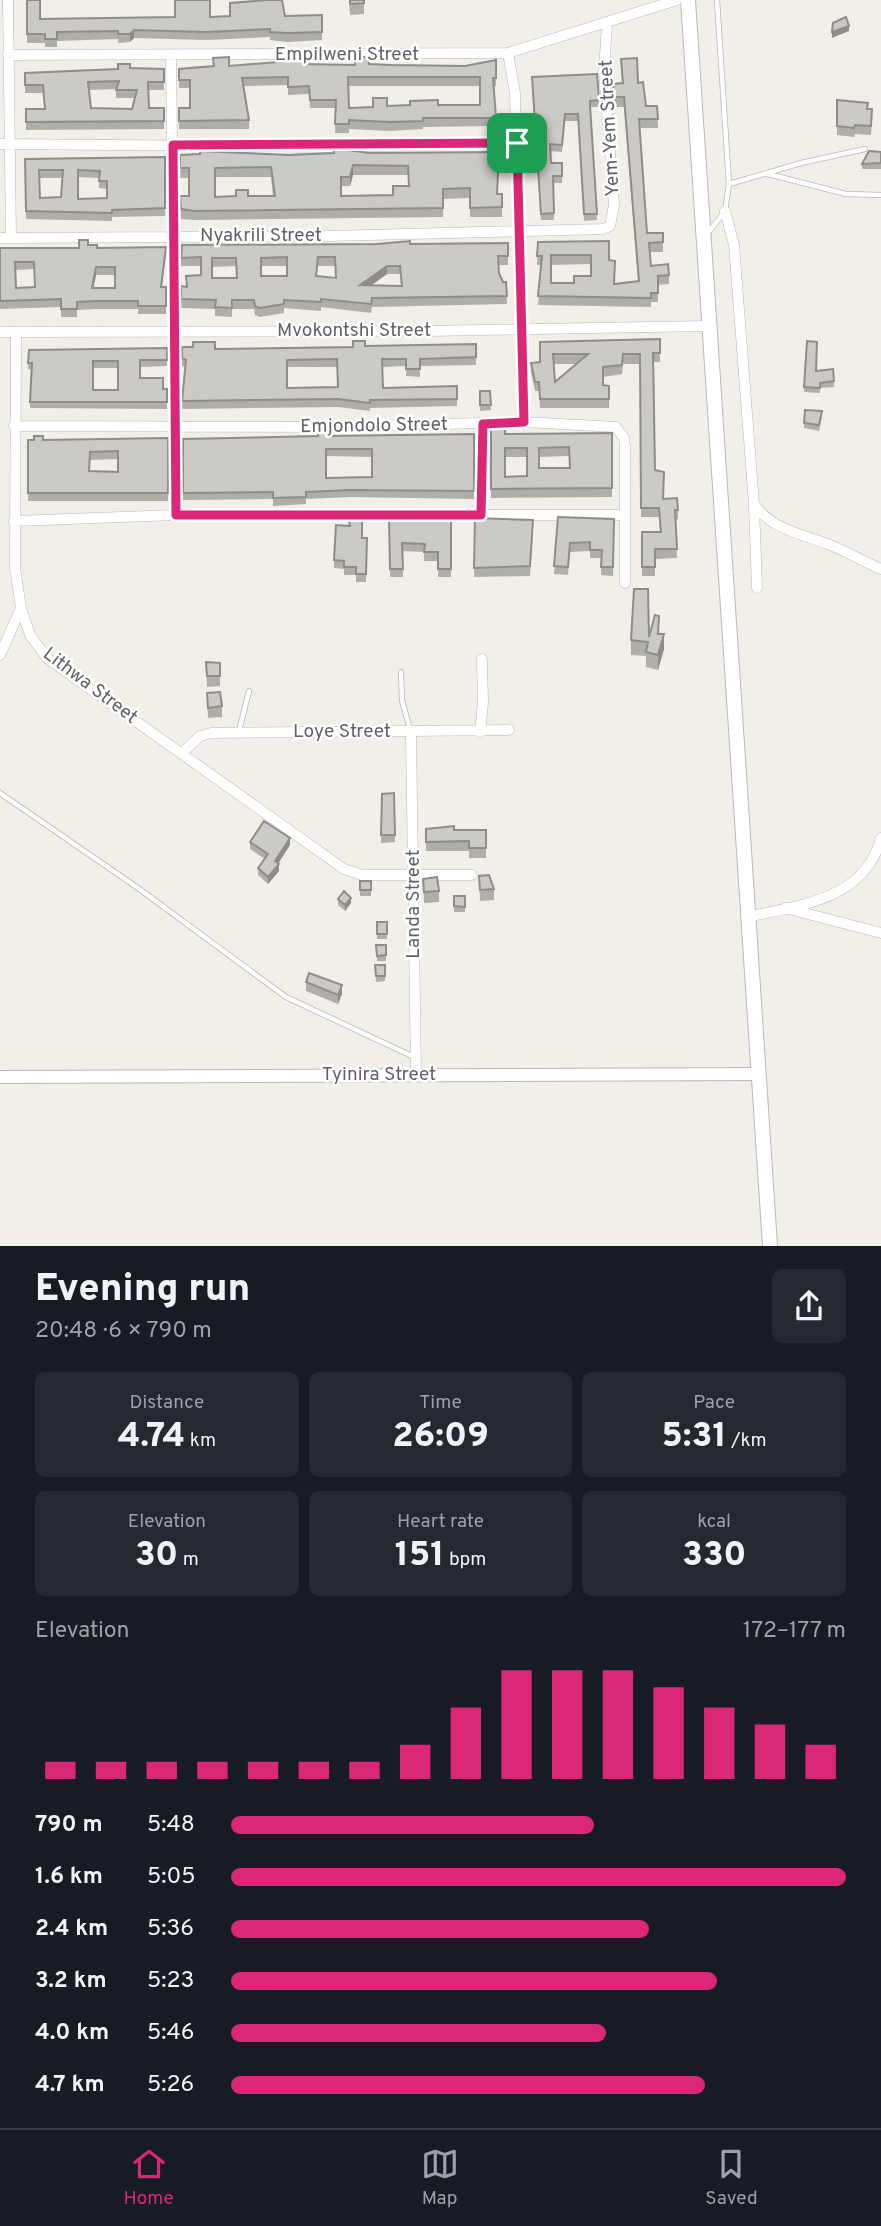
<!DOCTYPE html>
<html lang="en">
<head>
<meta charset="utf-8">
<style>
	body { margin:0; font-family:Overpass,sans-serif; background:#242831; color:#f1f3f6; height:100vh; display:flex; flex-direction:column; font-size:26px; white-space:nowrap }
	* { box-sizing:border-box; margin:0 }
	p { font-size:23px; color:#9ea1a6 }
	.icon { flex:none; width:38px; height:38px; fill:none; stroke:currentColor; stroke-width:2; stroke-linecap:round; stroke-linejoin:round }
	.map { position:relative; height:1246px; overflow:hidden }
	.panel { display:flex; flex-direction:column; background:#171b24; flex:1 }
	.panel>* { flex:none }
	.pin { position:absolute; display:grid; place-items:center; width:60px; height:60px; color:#fff; margin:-30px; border-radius:14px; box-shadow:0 4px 10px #0006 }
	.round { display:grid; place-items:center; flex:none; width:74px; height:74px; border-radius:10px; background:#242831 }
	.summary { display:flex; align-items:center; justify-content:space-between; height:119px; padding:0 35px }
	h1 { font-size:38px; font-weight:800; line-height:52px }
	.figures { display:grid; grid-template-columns:repeat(3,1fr); gap:10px; height:119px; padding:7px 35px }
	.figures div { display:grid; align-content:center; border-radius:10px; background:#242831; text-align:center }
	.figures b { font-size:35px; font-weight:800 }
	.figures small { font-size:19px; font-weight:400 }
	.figures p { font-size:19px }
	.chart { height:196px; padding:14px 35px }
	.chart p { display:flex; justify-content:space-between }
	.chart svg { width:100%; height:126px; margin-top:7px; stroke:#db2777; stroke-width:6 }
	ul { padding:0 35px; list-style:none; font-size:23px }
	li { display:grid; grid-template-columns:112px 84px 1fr; align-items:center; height:52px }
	li i { height:18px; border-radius:9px; background:#db2777 }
	.tabs { display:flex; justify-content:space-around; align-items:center; height:98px; border-top:2px solid #363941; background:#171b24; font-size:19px; color:#9ea1a6 }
	.tabs a { display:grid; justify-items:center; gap:4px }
	.tabs .on { color:#db2777 }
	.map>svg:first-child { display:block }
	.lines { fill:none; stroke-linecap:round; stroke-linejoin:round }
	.service-casing { stroke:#b5b8bc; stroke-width:6 }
	.minor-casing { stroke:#b5b8bc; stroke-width:11 }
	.tertiary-casing { stroke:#b5b8bc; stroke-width:14 }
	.secondary-casing { stroke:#b6babf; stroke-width:16 }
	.service { stroke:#fff; stroke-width:4.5 }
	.minor { stroke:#fff; stroke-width:10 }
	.tertiary { stroke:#fff; stroke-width:12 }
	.secondary { stroke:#fff; stroke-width:14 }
	.wall { fill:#afaea9; fill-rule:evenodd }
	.shaded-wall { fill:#8f8d8a }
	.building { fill:#cccac5; stroke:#8f8d8a; stroke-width:2; fill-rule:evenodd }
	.route-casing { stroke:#fff; stroke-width:14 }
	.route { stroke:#db2777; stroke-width:9 }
	.labels { text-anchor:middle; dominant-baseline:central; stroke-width:5; stroke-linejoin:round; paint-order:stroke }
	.street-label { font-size:19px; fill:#5f6368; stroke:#fff }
</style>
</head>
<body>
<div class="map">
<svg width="881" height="1246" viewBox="0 0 881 1246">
	<rect width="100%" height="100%" fill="#f1efe8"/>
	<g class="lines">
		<defs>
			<path id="service" d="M768,174l78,20 35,1
				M729,184l72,-21 64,-14
				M707,234l18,-23 4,-27 -12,-184
				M401,672l1,28 8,30
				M239,731l10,-40
				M0,793l138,95 148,109 128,60"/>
			<path id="minor" d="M8,0l3,238
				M508,53l7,40 9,329
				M8,55l500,-2 169,-53
				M171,55l5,460
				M0,144l329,3 188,-4
				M725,211l9,34 20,259c19,27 47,29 76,41 18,7 34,17 51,24
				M0,238l329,-2 274,-7 7,-3 4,-21 -10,-134 3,-47
				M0,332l427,-1 281,-5
				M16,332l-1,236 6,40 9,27 17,23 18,13 279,198 18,6h110
				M14,426l315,1 195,-5 92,5 8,11 1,9v136
				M754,505l3,83
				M481,515l2,-91
				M14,521l162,-6h449
				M0,655l21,-47
				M480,732l3,-29 -1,-44
				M411,733l5,342
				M182,753l18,-17 11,-3 298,-3
				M785,908l96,25
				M747,917c53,-12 118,-17 134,-79"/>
			<path id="tertiary" d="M0,1077l758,-3"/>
			<path id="secondary" d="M688,0l82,1246"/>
		</defs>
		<use href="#service" class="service-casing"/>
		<use href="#minor" class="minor-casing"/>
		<use href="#tertiary" class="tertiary-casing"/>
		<use href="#secondary" class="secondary-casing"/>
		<use href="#service" class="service"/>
		<use href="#minor" class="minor"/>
		<use href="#tertiary" class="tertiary"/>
		<use href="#secondary" class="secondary"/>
	</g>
	<path class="wall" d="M27,0l13,19 282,-4v25l-34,2 -18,-2v-3l-64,3 -72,-2 -4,4 -12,1v-4l-61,2v6h-12v-4h-18z
		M349,0h15v14l-14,1z
		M621,59l17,24 8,23h11l1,22h-18l7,105h16v19h-13l1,14 18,9v9l-11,1v17h-7v5l-113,-2 3,-40h-4l1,-23 71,-1v19l6,10 -1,14 24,-3 -14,-174h-10l-1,-23 9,-1zM591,264v12l-17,7h-23v-18z
		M496,60v26h-2l2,40 -73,1v2l-33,2 -41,-2v4h-14l1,-25h-26l-1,-14 -21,1v-10l-44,1 5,34v9h-70v-21h11v-20h-11v-19l124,-5 162,2zM349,86h131v19l-131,3z
		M130,68l34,1v21h-16l1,18h15v21l-138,1v-21h19l-2,-16h-18v-20zM116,89v9h19l-3,11 -41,-1 -2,-18z
		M532,83l67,17v7h-9l7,113 -13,1 -6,-100h-13l-3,31 -12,-1 1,12h11v20h-9l1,37h-13z
		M837,100l31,9 4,9 -1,17 -16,-1 -1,3 -17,-2z
		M881,152v17h-19v-5z
		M369,153l128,41h5v23h-32v-19l-27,1v18l-248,3 -14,-1 -1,-23h9v-18h-9v-23zM353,175h55v11l-15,9 -52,1v-10h9zM215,177h56l2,19 -58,1z
		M165,157v59l-53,1v4l-86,-2 -1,-60zM78,177l21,1v10l8,1v9l-29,1zM39,178h23l-1,19 -21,1z
		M508,243v22h-9v8l4,9h3l1,22 -135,3 -1,6 -50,-6v4l-37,-3v5l-24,4 -5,-2 -1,-6h-22v8l-17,-1v-7l-34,-1v-22l6,1 14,-12v-9h-20v-8l229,-14zM236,266l1,12h-25v-11zM261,266h26v10h-26zM318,266h17l1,12 -19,-2zM387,274h13l1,12 -29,-1z
		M88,245l9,3 69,7 -4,32h4v27h-28v-5h-42l-19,1v7h-16v-10l-61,2v-61h79zM34,269l1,18 -19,1v-18zM96,275h19v13h-22z
		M660,339v23h-6l1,108 8,29 15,11v9l-2,1 1,38 -22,1v17h-13v-44h18l-1,-15h-18l-1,-153h-17l-1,10 -19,3v8l6,1v22h-69l-1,-17h-4l-4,-19v-9l9,-1v-20zM554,364h23l-22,18z
		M807,341l9,30 18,10v6l-14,1v5l-16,-1z
		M476,344v21l-56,1v11l-14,-1v-10l-24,1 1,21 74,-2v20l-87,2v3l-32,-4 -156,2 4,-42 -4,-1v-19l33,2 138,-2zM287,367h50v20l-50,1z
		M167,348v18l-27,1v11l23,11h4v20l-137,-1 2,-38 -4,-1 1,-19zM93,368h25v22h-25z
		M480,391h10l1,19 -11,1z
		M805,410l17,7 -3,14 -15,-3z
		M491,428l14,6 107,-1v64l-121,1zM569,456v12h-30v-11zM505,457h22v19l-22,1z
		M474,434v65l-124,-2 -44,2v5l-33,2v-7l-90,1v-61zM326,456l46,1v20l-46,1z
		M168,438v63h-140v-61zM118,459v13l-28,-1v-11z
		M558,517l56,2 -1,57 -12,-1v-17h-11v-7l-20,1 -2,23 -14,-1z
		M475,518l58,11 -3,47 -56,1z
		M451,519v58h-13v-16h-14v-9l-21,-1v26h-13l-1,-57z
		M362,538h5l-1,44h-10v-7h-12v-6l-10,-1v-8z
		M659,634l5,15 -6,21 -12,-3v-11l-15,-1v-15l18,-3z
		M206,662l14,1v23l-13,1z
		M207,693l15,13v11l-14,1z
		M394,793l1,49 -14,1 1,-49z
		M426,829l60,1v28h-17v-7h-43z
		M250,842l40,3 -12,18 1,8 -11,13 -10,-9v-7l7,-9 -15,-10z
		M479,876l15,13v11l-14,1z
		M423,879l16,12v11l-15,1z
		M360,881h11v15h-11z
		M454,896h11v16h-11z
		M338,899l13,4 -6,8 -7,-6z
		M377,922h10v17h-10z
		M376,945h10v16h-9z
		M375,965h10v16l-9,1z
		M306,982l36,12 -4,10 -32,-13z"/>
	<path class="shaded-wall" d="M849,26v5l-17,7v-6z
		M134,30v8l-4,4v-8z
		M353,165v10l-3,11v-9z
		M387,266v8l-27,19v-8z
		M96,267v8l-4,21v-8z
		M664,634v15l-6,21v-15z
		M290,838v7l-14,22 3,-3v7l-11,13v-7l7,-16z
		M351,898v5l-6,8v-6z
		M342,985v9l-4,10v-9z"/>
	<path class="building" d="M27,0h13v19l135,-2v-17h35v17l20,-1v-13l37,-3h15l3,16 37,-1v17l-34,1 -18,-1v-3l-64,3 -72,-2 -4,4h-12v-3l-61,1v7h-12v-5h-18z
		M350,0h14v3l-14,1z
		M846,17l3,9 -17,6 1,-9z
		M229,57v9l73,-6 1,4 52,1v-8h14v7l22,1 74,1 31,-6v18h-3l3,40h-73v3l-33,1 -41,-2v4h-14l1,-24h-26l-1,-14 -21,1v-10l-46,1 7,42 -70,1v-13h11v-28h-11v-11l35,-3 -1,-8zM348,77h132v28h-42v-5l-28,1v4l-23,1v-8h-14v9l-24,1z
		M637,58l1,25 5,-1 3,24h11l1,13h-19l8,114h16v9l-14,1 2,23 17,-2 1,11 -11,1v17h-7v5l-113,-2 4,-40h-5l1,-14 71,-1v19l6,1 -1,23 25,-3 -15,-184h-10l-1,-13 10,-1 -2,-24zM551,255h40v21h-17v7h-23z
		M118,64h12v4l34,1v13h-16l1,26h15v13l-138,1v-13h19l-2,-24h-18v-12l93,-4zM119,81l-3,9h21l-5,19 -41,-1 -3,-26z
		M597,74l2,26 -9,1v4l7,109h-13l-6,-100h-13l-3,31 -12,-1 1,19h11v13h-9l1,37 -13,1 -9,-137z
		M837,100l31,3 -1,6h5l-1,17 -16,-1 -1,3 -17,-2z
		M333,148l36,5 130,-1 -2,42h5v13l-32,1v-20l-27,1v19l-248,3 -14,-2 -1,-13h9v-28h-9v-13l20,-1v-3l89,4 45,-2zM353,165l55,1 1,20h-16v9l-52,1v-19h9zM271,167l4,29h-27v-6h-12v6l-21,1v-29z
		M869,151l12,1v11l-19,1z
		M165,157v51l-53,2v3l-86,-2 -1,-52zM39,170h24l-2,27 -21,1zM78,170l22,1 -1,10h8v17l-29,1z
		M79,240h9v5h9v3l69,-1 -5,40h5v19h-28v-5h-42l-19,1v7h-16v-10l-61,2v-53h79zM15,262h19l1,25 -19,1zM96,267h19v21h-23z
		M410,241v3l98,-1v13h-10l1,17 4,9h3l1,14 -135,2 -1,6 -50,-5v3l-37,-2v4l-24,4 -5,-2 -1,-6h-22v8l-17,-1 1,-7 -35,-1v-13l6,1 -1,-11 15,-1v-18l-20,1 1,-13 195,-1zM287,257v19h-26v-18zM318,257h17l1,21 -20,-2zM212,258h24l1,20h-25zM387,266h13l2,20 -42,-1z
		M660,339v14h-7l2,117 9,2 -1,27 14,-1 1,12h-3l2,39h-22v18h-13v-35h19l-2,-24h-18l-1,-154h-17l-1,11 -19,2v18l6,1v13h-69l-1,-17h-4l-4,-19 9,-1v-20zM553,354h35l-33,28z
		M353,341h12v5l111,-2v13l-56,2v10h-14v-10h-24l1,29 74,-2v13l-87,1v3l-32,-4 -156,2 4,-41 -4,-2v-11h11v-5h22v7l138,-2zM337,359l1,28 -51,1v-28z
		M807,341l10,1 -1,29 17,-2 1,12 -14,2v5l-16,-1z
		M167,348v12h-27v18h23v11h4v13h-137l2,-39h-4l1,-13zM93,361h25v29h-25z
		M480,391h10l1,14h-11z
		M805,410l17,1 -3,14 -15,-2z
		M318,428h9v8l147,-2v57l-124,-1 -44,2v5l-33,1v-6l-90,1v-54l135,-3zM326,449h46v28l-46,1z
		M491,428h14v6l107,-1v55l-121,1zM569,447l1,21h-31v-20zM505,448h22v28l-22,1z
		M34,436h9v4l125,-2v55h-140v-53h6zM118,451v21l-29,-1 1,-19z
		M558,517l56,2 -1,48h-12l1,-17h-12v-8l-20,1 -2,24 -14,-1z
		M475,518l58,2 -3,46 -56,2z
		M451,519v50h-13v-17h-14l1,-8 -23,-1 1,26h-13l-1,-49z
		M362,520v18h5l-1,36h-10v-7h-12v-6l-10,-1 2,-35 14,1 -1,-5z
		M634,589h14l1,48 6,-22 4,1 -1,18h6l-6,21 -12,-3 2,-10 -17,-2z
		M206,662l14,1v13h-13z
		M220,692l2,14 -14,2 -1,-15z
		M394,793l1,42h-14l1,-41z
		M264,821l26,17 -15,23 4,3 -11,13 -10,-9 10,-14 -18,-12z
		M454,826v4h32v18h-17v-7l-43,1v-13z
		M489,875l5,14 -14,1 -1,-14z
		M437,877l2,14 -15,1 -1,-13z
		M360,881h11v9h-11z
		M344,891l7,7 -6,7 -7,-6z
		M454,896h11v11l-11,-1z
		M377,922h10v12h-10z
		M376,945h10v10l-9,1z
		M375,965h10v11h-9z
		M309,973l33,12 -4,10 -32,-13z"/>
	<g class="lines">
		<defs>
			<path id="route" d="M517,143l7,279 -41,2 -2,91h-305l-3,-370z"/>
		</defs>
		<use href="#route" class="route-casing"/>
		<use href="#route" class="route"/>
	</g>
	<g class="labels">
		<g class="street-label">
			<text x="347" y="55">Empilweni Street</text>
			<text transform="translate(610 128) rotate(-93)">Yem-Yem Street</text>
			<text x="261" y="236">Nyakrili Street</text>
			<text x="354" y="331">Mvokontshi Street</text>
			<text transform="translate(374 426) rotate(-1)">Emjondolo Street</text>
			<text transform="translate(90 686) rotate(37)">Lithwa Street</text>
			<text x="342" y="732">Loye Street</text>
			<text transform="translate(414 904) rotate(-90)">Landa Street</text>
			<text x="379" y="1075">Tyinira Street</text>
		</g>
	</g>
</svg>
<div class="pin" style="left:517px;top:143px;background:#1e9e55"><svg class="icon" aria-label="arrive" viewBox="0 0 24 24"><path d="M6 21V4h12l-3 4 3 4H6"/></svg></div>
</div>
<section class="panel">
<div class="summary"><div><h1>Evening run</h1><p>20:48 · 6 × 790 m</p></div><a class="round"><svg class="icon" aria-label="share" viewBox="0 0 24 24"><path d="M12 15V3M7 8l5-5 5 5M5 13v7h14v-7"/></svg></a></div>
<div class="figures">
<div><p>Distance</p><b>4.74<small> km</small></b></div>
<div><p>Time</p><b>26:09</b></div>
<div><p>Pace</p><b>5:31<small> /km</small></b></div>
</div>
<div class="figures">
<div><p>Elevation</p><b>30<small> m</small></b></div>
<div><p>Heart rate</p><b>151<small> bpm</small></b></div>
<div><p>kcal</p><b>330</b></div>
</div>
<div class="chart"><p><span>Elevation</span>172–177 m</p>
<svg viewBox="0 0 160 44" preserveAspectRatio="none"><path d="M5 44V38M15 44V38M25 44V38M35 44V38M45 44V38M55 44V38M65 44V38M75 44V32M85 44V19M95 44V6M105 44V6M115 44V6M125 44V12M135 44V19M145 44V25M155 44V32"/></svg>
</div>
<ul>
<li><b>790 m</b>5:48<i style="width:59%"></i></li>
<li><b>1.6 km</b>5:05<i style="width:100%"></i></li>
<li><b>2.4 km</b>5:36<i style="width:68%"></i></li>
<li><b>3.2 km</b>5:23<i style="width:79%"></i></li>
<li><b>4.0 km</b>5:46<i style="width:61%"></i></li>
<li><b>4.7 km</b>5:26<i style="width:77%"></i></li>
</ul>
</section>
<nav class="tabs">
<a class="on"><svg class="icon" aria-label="home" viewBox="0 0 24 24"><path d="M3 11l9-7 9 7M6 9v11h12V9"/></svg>Home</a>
<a><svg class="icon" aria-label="map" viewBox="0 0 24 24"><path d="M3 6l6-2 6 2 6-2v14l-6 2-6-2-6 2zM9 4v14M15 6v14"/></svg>Map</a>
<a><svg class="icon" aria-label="saved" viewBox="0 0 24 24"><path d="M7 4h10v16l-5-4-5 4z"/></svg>Saved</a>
</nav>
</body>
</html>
